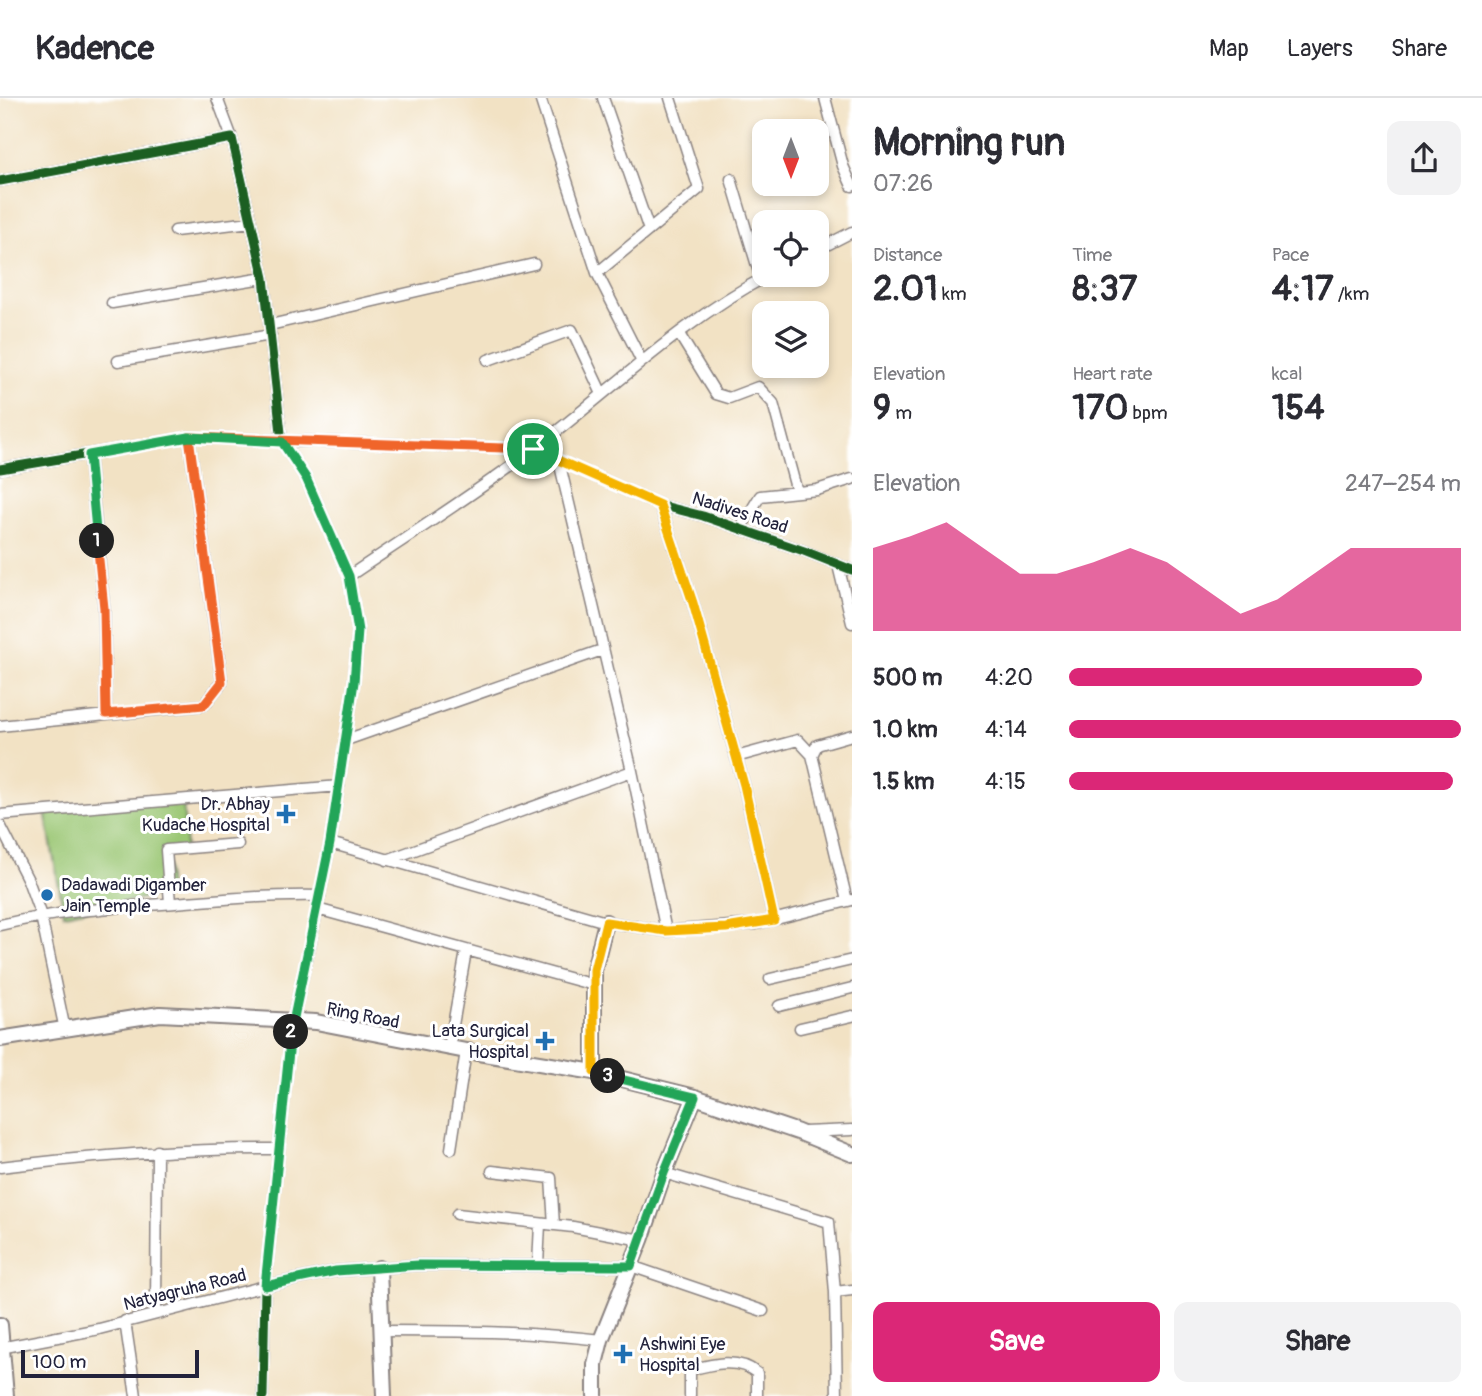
<!DOCTYPE html>
<html lang="en">
<head>
<meta charset="utf-8">
<style>
	body { margin:0; font-family:Pangolin,sans-serif; background:#f2f2f3; color:#2b2b33; height:100vh; display:flex; flex-direction:column; font-size:26px; white-space:nowrap }
	* { box-sizing:border-box; margin:0 }
	p { font-size:23px; color:#7c7c81 }
	.icon { flex:none; width:38px; height:38px; fill:none; stroke:currentColor; stroke-width:2; stroke-linecap:round; stroke-linejoin:round }
	.map { position:relative; flex:1; overflow:hidden }
	.panel { display:flex; flex-direction:column; background:#fff; width:630px }
	.panel>* { flex:none }
	.needle { width:46px; rotate:180deg }
	.buttons { position:absolute; left:752px; top:21px; display:grid; gap:14px }
	.buttons a { display:grid; place-items:center; width:77px; height:77px; border-radius:14px; background:#fff; box-shadow:0 4px 10px #0003; font-size:35px }
	.scale { position:absolute; left:21px; bottom:18px; width:178px; box-sizing:border-box; padding-left:7px; border:4px solid #22223b; border-top:0; font-size:19px; line-height:24px; white-space:nowrap; color:#22223b; -webkit-text-stroke:5px #fff; paint-order:stroke }
	.pin { position:absolute; display:grid; place-items:center; width:60px; height:60px; color:#fff; margin:-30px; border:4px solid #fff; border-radius:50%; box-shadow:0 2px 7px #0007 }
	.km { position:absolute; width:35px; height:35px; margin:-18px; border-radius:50%; background:#222; color:#fff; font-size:19px; line-height:35px; text-align:center }
	.round { display:grid; place-items:center; flex:none; width:74px; height:74px; border-radius:14px; background:#f2f2f3 }
	.head { display:flex; align-items:center; justify-content:space-between; height:119px; padding:0 21px }
	h1 { font-size:38px; font-weight:700; line-height:52px }
	.metrics { display:grid; grid-template-columns:repeat(3,1fr); gap:10px; height:119px; padding:7px 21px }
	.metrics div { display:grid; align-content:center }
	.metrics b { font-size:35px; font-weight:700 }
	.metrics small { font-size:19px; font-weight:400 }
	.metrics p { font-size:19px }
	.chart { height:196px; padding:14px 21px }
	.chart p { display:flex; justify-content:space-between }
	.chart svg { width:100%; height:126px; margin-top:7px; fill:#db2777; opacity:.7 }
	.primary-button { display:flex; gap:14px; margin-top:auto; padding:14px 21px }
	.primary-button a { flex:1; height:80px; border-radius:14px; background:#db2777; color:#fff; font-size:28px; font-weight:700; line-height:80px; text-align:center }
	.primary-button a+a { background:#f2f2f3; color:#2b2b33 }
	ul { padding:0 21px; list-style:none; font-size:23px }
	li { display:grid; grid-template-columns:112px 84px 1fr; align-items:center; height:52px }
	li i { height:18px; border-radius:9px; background:#db2777 }
	header { display:flex; align-items:center; gap:42px; box-sizing:border-box; height:98px; padding:0 35px; background:#fff; border-bottom:2px solid #e1e1e2 }
	header strong { font-size:33px }
	nav { display:flex; gap:38px; margin-inline-start:auto; font-size:24px }
	main { display:flex; flex:1; min-height:0 }
	.map>svg:first-child { display:block }
	.green { fill:#9bc774; stroke:#5e7458; stroke-width:2 }
	.lines { fill:none; stroke-linecap:round; stroke-linejoin:round }
	.street-casing { stroke:#8a8280; stroke-width:13 }
	.secondary-casing { stroke:#8a8280; stroke-width:18 }
	.primary-casing { stroke:#8a8280; stroke-width:18 }
	.street { stroke:#fff; stroke-width:10 }
	.secondary { stroke:#fff; stroke-width:14 }
	.primary { stroke:#fff; stroke-width:14 }
	.cycleway-casing { stroke:#fff; stroke-width:13 }
	.cycleway { stroke:#1b5e20; stroke-width:9 }
	.split-1-casing { stroke:#fff; stroke-width:14 }
	.split-2-casing { stroke:#fff; stroke-width:14 }
	.split-3-casing { stroke:#fff; stroke-width:14 }
	.split-4-casing { stroke:#fff; stroke-width:14 }
	.split-1 { stroke:#f0652b; stroke-width:9 }
	.split-2 { stroke:#22a559; stroke-width:9 }
	.split-3 { stroke:#22a559; stroke-width:9 }
	.split-4 { stroke:#f5b400; stroke-width:9 }
	.poi-dot { fill:#1f6fb2; stroke:#fff; stroke-width:2.5 }
	.labels { text-anchor:middle; dominant-baseline:central; stroke-width:6; stroke-linejoin:round; paint-order:stroke }
	.street-label { font-size:18px; fill:#22223b; stroke:#fff }
	.poi-label { font-size:18px; fill:#22223b; stroke:#fff; text-anchor:end }
</style>
</head>
<body>
<header>
<strong>Kadence</strong>
<nav><a>Map</a><a>Layers</a><a>Share</a></nav>
</header>
<main>
<div class="map">
<svg width="852" height="1298" viewBox="0 0 852 1298">
	<rect width="100%" height="100%" fill="#fff"/>
	<filter id="ink" filterUnits="userSpaceOnUse"><feTurbulence type="fractalNoise" baseFrequency=".0143" numOctaves="2"/><feDisplacementMap in="SourceGraphic" scale="14" xChannelSelector="R" yChannelSelector="G"/><feConvolveMatrix kernelMatrix="1 2 1 2 8 2 1 2 1" color-interpolation-filters="sRGB"/></filter>
	<filter id="wash" filterUnits="userSpaceOnUse"><feTurbulence type="fractalNoise" baseFrequency=".00686" numOctaves="4" result="noise"/><feDisplacementMap in="SourceGraphic" scale="28" xChannelSelector="R" yChannelSelector="G"/><feGaussianBlur stdDeviation="1.57" result="paint"/><feColorMatrix in="noise" values="0 0 0 0 0 0 0 0 0 0 0 0 0 0 0 0 0 1.4 0 .05"/><feComposite in="paint" operator="in"/></filter>
	<g filter="url(#wash)">
		<rect width="100%" height="100%" fill="#f2e2c4"/>
		<path class="green" d="M183,701l3,50 -20,2 3,42 -105,21 -19,-103z"/>
	</g>
	<g filter="url(#ink)">
		<g class="lines">
			<defs>
				<path id="street" d="M217,0l15,40
					M540,0l57,175 45,89
					M603,0l46,132
					M825,0l18,68 9,20
					M731,81l30,100
					M0,83l232,-43 32,140 18,164 24,36 43,98 9,55 -4,51 -24,161 -20,103 -18,76 -27,264 -2,110
					M175,133l76,-9
					M817,152l35,-18
					M597,175l102,-84 -29,-91
					M112,205l152,-25
					M270,227l264,-61
					M679,236l37,60 13,4 29,-11 15,16 24,89
					M488,262l84,-30 30,64
					M118,263l153,-26
					M89,357l15,153 2,106
					M559,363l73,310 34,160
					M0,371l189,-32 344,12 127,56 43,11 101,35 48,19
					M660,407l33,98 51,182 30,135
					M740,431l20,-33 57,-6 35,-11
					M838,467l14,58
					M349,478c62,-42 126,-82 185,-127 78,-59 148,-129 235,-174
					M0,628l204,-21 18,-23 -33,-245
					M346,642l256,-90
					M736,659l62,-17 14,15
					M0,717l339,-29
					M0,727l28,55 13,36 24,114
					M330,745l276,79 60,9 90,-7 96,-24
					M387,762l245,-89
					M847,803l-35,-146 5,-10 35,-10
					M170,805l-4,-53 72,-6
					M317,811l277,76
					M0,827c57,-14 117,-18 175,-22 49,-4 97,-8 145,-7
					M770,881l82,-19
					M779,908l73,-18
					M800,930l52,-12
					M449,950l17,-97
					M804,1034l48,-2
					M451,1051l15,-98
					M0,1069c94,-11 184,-19 279,-18
					M492,1073l59,7 3,47
					M664,1075l165,49 6,70
					M457,1116l116,13 68,13
					M538,1167l2,-41
					M156,1215l1,-162
					M125,1223l11,75
					M381,1233c74,0 146,0 220,9
					M0,1250l99,-19 166,-43 71,-15 82,-6 213,1 132,45
					M690,1298v-26c22,-6 48,-13 67,3v23
					M837,1298l-2,-104 17,-2"/>
				<path id="secondary" d="M594,974v-102l12,-48
					M379,1170l5,128
					M0,1227l6,71
					M595,1298v-32l6,-24 40,-100 23,-67 31,-76"/>
				<path id="primary" d="M0,941l160,-25 156,8 150,29 128,21 101,25 103,35 54,22"/>
			</defs>
			<use href="#street" class="street-casing"/>
			<use href="#secondary" class="secondary-casing"/>
			<use href="#primary" class="primary-casing"/>
			<use href="#street" class="street"/>
			<use href="#secondary" class="secondary"/>
			<use href="#primary" class="primary"/>
			<defs>
				<path id="cycleway" d="M0,83l232,-43 32,140 18,164 24,36 43,98 9,55 -4,51 -24,161 -20,103 -18,76 -27,264 -2,110
					M0,371l189,-32 344,12 127,56 43,11 101,35 48,19"/>
			</defs>
			<use href="#cycleway" class="cycleway-casing"/>
			<use href="#cycleway" class="cycleway"/>
		</g>
	</g>
	<g class="lines" filter="url(#ink)">
		<defs>
			<path id="split-1" d="M97,443l7,67 2,106 98,-9 18,-23 -33,-245 344,12"/>
			<path id="split-2" d="M97,443l-8,-86 100,-18 93,5 24,36 43,98 9,55 -4,51 -24,161 -39,189"/>
			<path id="split-3" d="M291,934l-26,254 71,-15 82,-6 213,1 33,-93 31,-76 -87,-21"/>
			<path id="split-4" d="M533,351l127,56 33,98 51,182 30,135 -48,8 -60,3 -60,-9 -12,48v102l14,4"/>
		</defs>
		<use href="#split-1" class="split-1-casing"/>
		<use href="#split-2" class="split-2-casing"/>
		<use href="#split-3" class="split-3-casing"/>
		<use href="#split-4" class="split-4-casing"/>
		<use href="#split-1" class="split-1"/>
		<use href="#split-2" class="split-2"/>
		<use href="#split-3" class="split-3"/>
		<use href="#split-4" class="split-4"/>
	</g>
	<g class="poi-dot">
		<path d="M282.5 705.5h7v7h7v7h-7v7h-7v-7h-7v-7h7z"/>
		<circle cx="47" cy="797" r="7"/>
		<path d="M541.5 932.5h7v7h7v7h-7v7h-7v-7h-7v-7h7z"/>
		<path d="M619.5 1245.5h7v7h7v7h-7v7h-7v-7h-7v-7h7z"/>
	</g>
	<g class="labels">
		<g class="street-label">
			<text transform="translate(740 415) rotate(18)">Nadives Road</text>
			<text transform="translate(363 918) rotate(11)">Ring Road</text>
			<text transform="translate(185 1192) rotate(-14)">Natyagruha Road</text>
		</g>
		<g class="poi-label">
			<text x="270" y="706">Dr. Abhay<tspan x="270" dy="21">Kudache Hospital</tspan></text>
			<text x="61" y="787" text-anchor="start">Dadawadi Digamber<tspan x="61" dy="21">Jain Temple</tspan></text>
			<text x="529" y="933">Lata Surgical<tspan x="529" dy="21">Hospital</tspan></text>
			<text x="639" y="1246" text-anchor="start">Ashwini Eye<tspan x="639" dy="21">Hospital</tspan></text>
		</g>
	</g>
</svg>
<div class="buttons">
<a><svg class="needle" viewBox="-14 -14 28 28"><path d="M0-13l5 13h-10z" fill="#e53935"/><path d="M0 13l5-13h-10z" fill="#7c7c81"/></svg></a>
<a><svg class="icon" aria-label="locate" viewBox="0 0 24 24"><circle cx="12" cy="12" r="6"/><path d="M12 2v4M12 18v4M2 12h4M18 12h4"/></svg></a>
<a><svg class="icon" aria-label="layers" viewBox="0 0 24 24"><path d="M12 4l9 5-9 5-9-5zM3 14l9 5 9-5"/></svg></a>
</div>
<div class="scale">100 m</div>
<div class="pin" style="left:533px;top:351px;background:#1e9e55"><svg class="icon" aria-label="arrive" viewBox="0 0 24 24"><path d="M6 21V4h12l-3 4 3 4H6"/></svg></div>
<b class="km" style="left:97px;top:443px">1</b>
<b class="km" style="left:291px;top:934px">2</b>
<b class="km" style="left:608px;top:978px">3</b>
</div>
<section class="panel">
<div class="head"><div><h1>Morning run</h1><p>07:26</p></div><a class="round"><svg class="icon" aria-label="share" viewBox="0 0 24 24"><path d="M12 15V3M7 8l5-5 5 5M5 13v7h14v-7"/></svg></a></div>
<div class="metrics">
<div><p>Distance</p><b>2.01<small> km</small></b></div>
<div><p>Time</p><b>8:37</b></div>
<div><p>Pace</p><b>4:17<small> /km</small></b></div>
</div>
<div class="metrics">
<div><p>Elevation</p><b>9<small> m</small></b></div>
<div><p>Heart rate</p><b>170<small> bpm</small></b></div>
<div><p>kcal</p><b>154</b></div>
</div>
<div class="chart"><p><span>Elevation</span>247–254 m</p>
<svg viewBox="0 0 160 44" preserveAspectRatio="none"><path d="M0 44V15L10 11L20 6L30 15L40 24L50 24L60 20L70 15L80 20L90 29L100 38L110 33L120 24L130 15L140 15L150 15L160 15V44z"/></svg>
</div>
<ul>
<li><b>500 m</b>4:20<i style="width:90%"></i></li>
<li><b>1.0 km</b>4:14<i style="width:100%"></i></li>
<li><b>1.5 km</b>4:15<i style="width:98%"></i></li>
</ul>
<div class="primary-button"><a>Save</a><a>Share</a></div>
</section>
</main>
</body>
</html>
